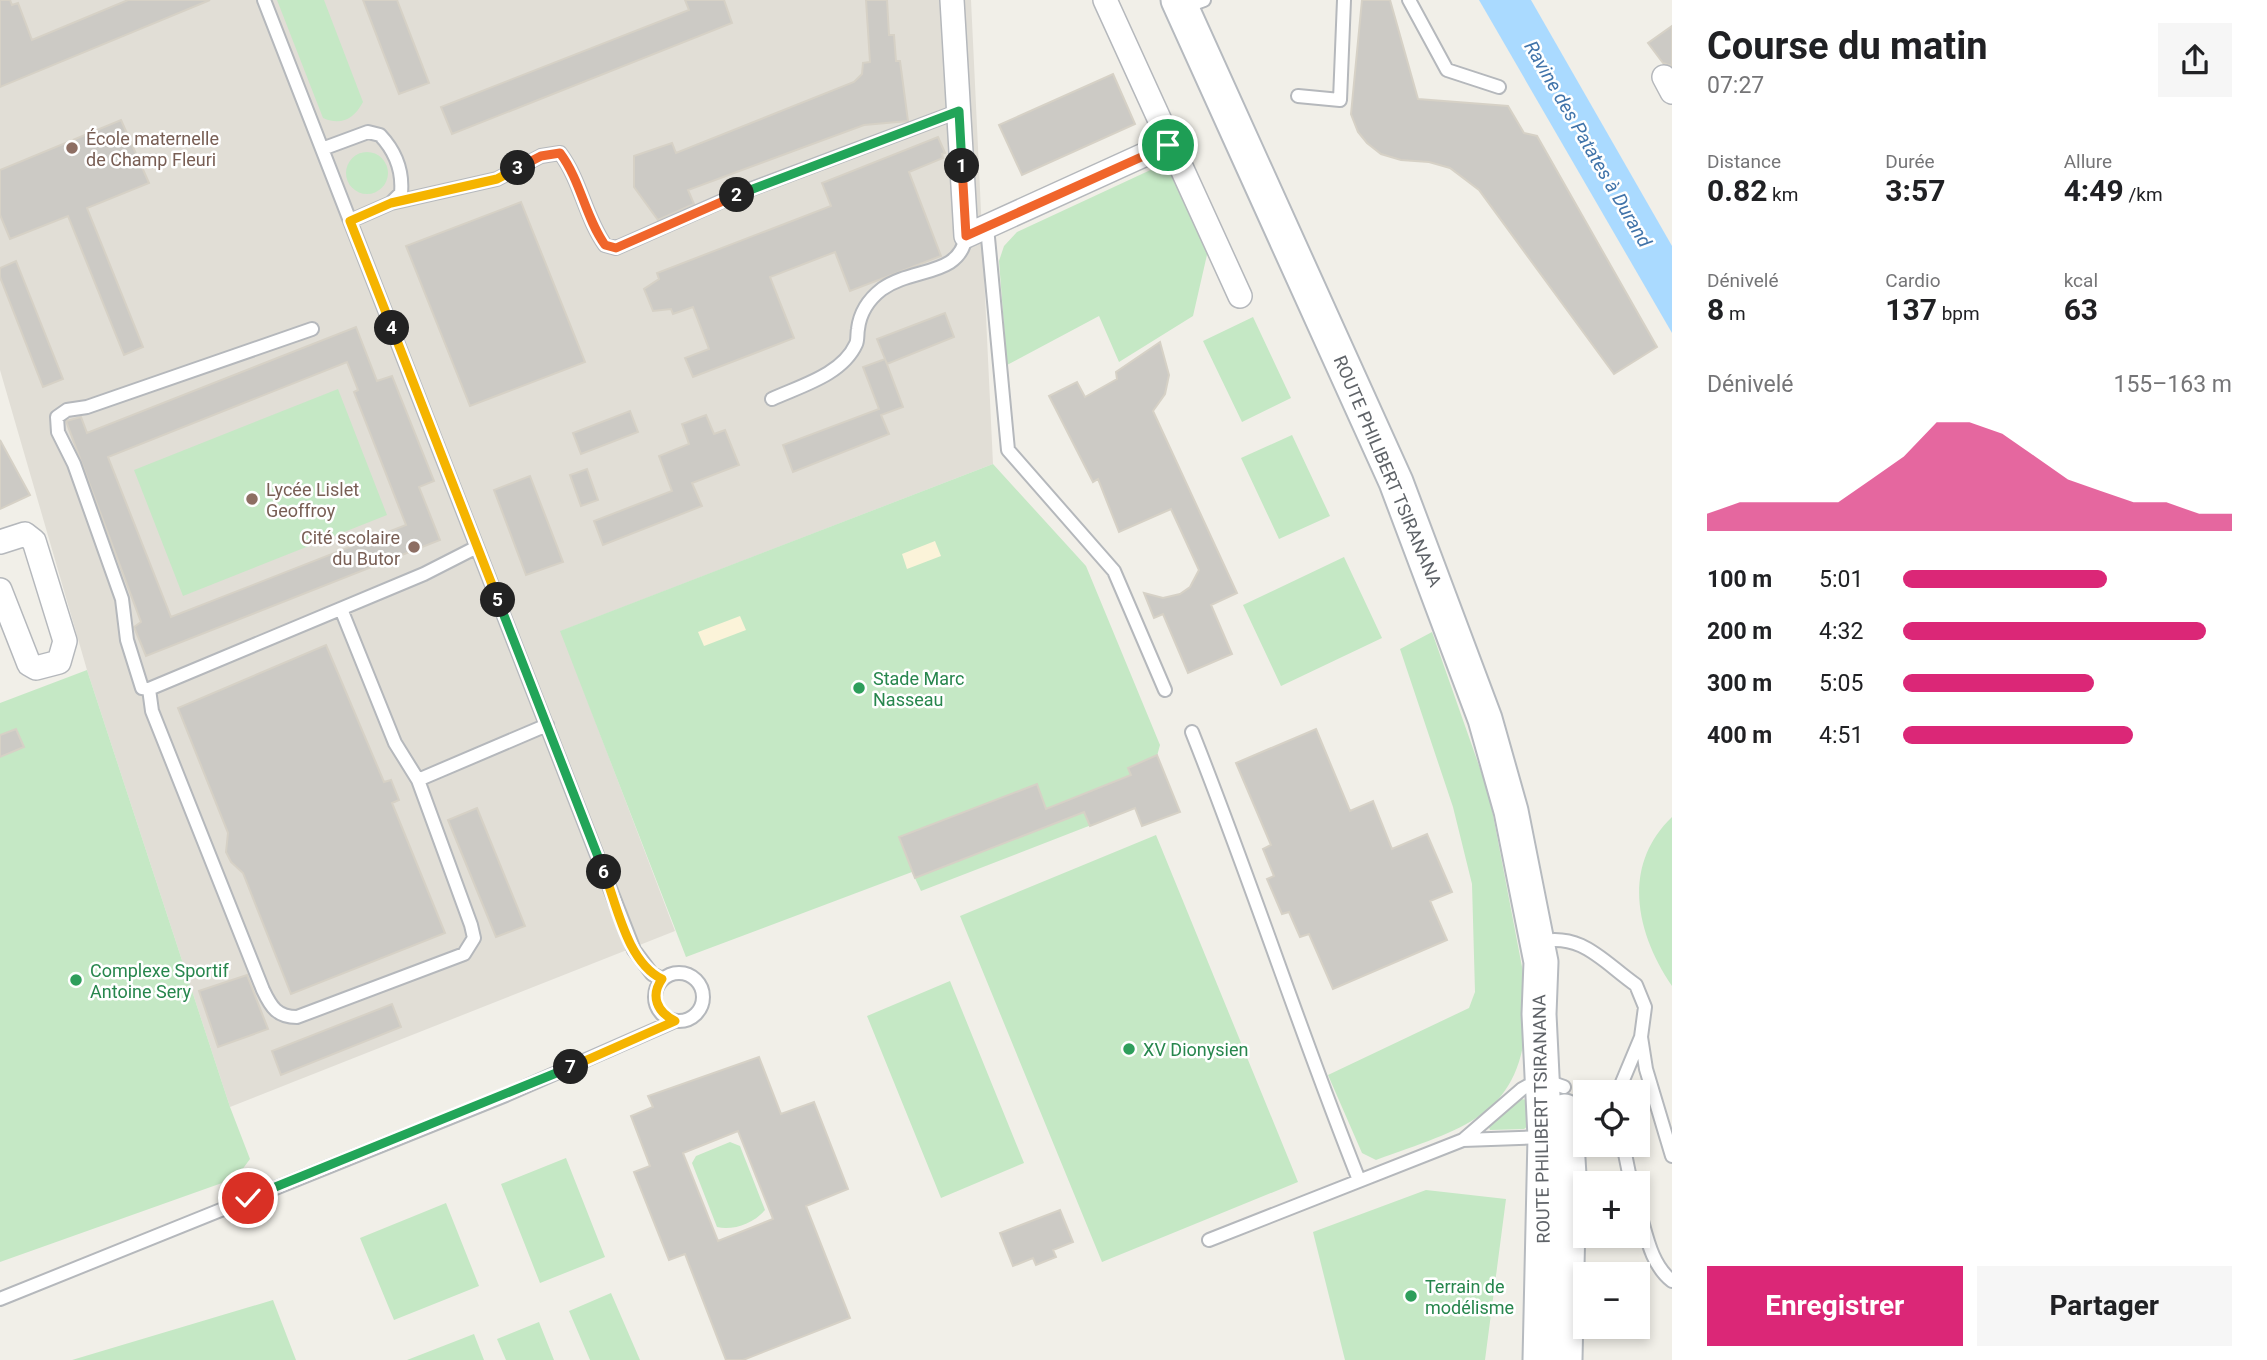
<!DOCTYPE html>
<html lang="fr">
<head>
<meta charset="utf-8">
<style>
	body { margin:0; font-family:Roboto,sans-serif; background:#f6f6f6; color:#202124; height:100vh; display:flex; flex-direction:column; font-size:26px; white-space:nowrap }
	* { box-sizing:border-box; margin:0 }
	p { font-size:23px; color:#757577 }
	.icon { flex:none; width:38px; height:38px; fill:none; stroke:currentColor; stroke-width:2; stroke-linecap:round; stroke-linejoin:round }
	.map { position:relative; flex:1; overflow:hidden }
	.panel { display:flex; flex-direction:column; background:#fff; width:595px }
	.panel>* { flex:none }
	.controls { position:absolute; left:1573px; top:1080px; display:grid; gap:14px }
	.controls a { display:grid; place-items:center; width:77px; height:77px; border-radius:0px; background:#fff; box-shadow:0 4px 10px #0003; font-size:35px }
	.pin { position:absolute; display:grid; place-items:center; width:60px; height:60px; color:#fff; margin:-30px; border:4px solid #fff; border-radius:50%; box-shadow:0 2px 7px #0007 }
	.km { position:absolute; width:35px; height:35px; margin:-18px; border-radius:50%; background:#222; color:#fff; font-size:19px; line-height:35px; text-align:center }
	.round { display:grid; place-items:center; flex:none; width:74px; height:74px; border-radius:0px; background:#f6f6f6 }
	.headline { display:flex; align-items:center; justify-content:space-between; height:119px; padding:0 35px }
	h1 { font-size:38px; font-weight:700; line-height:52px }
	.metrics { display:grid; grid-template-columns:repeat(3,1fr); gap:10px; height:119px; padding:7px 35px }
	.metrics div { display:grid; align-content:center }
	.metrics b { font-size:30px; font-weight:700 }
	.metrics small { font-size:19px; font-weight:400 }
	.metrics p { font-size:19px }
	.chart { height:196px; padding:14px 35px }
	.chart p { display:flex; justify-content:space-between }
	.chart svg { width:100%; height:126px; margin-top:7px; fill:#db2777; opacity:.7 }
	.cta { display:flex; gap:14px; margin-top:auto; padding:14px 35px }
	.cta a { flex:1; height:80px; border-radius:0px; background:#db2777; color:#fff; font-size:28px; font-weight:700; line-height:80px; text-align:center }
	.cta a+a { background:#f6f6f6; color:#202124 }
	ul { padding:0 35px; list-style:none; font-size:23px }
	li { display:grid; grid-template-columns:112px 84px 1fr; align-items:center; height:52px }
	li i { height:18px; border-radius:9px; background:#db2777 }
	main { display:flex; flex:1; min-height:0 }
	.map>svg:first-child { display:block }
	.education { fill:#e1ded6 }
	.green { fill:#c5e8c5 }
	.sand { fill:#fbf3d9 }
	.water { fill:#aadaff }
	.building { fill:#cccac5; stroke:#d6d1c6; stroke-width:2; fill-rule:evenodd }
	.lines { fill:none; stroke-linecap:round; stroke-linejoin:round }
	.lane-casing { stroke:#b5b8bc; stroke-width:16 }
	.street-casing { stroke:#b5b8bc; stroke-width:26 }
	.secondary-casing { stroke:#b6babf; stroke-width:37 }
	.lane { stroke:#fff; stroke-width:12 }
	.street { stroke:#fff; stroke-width:23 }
	.secondary { stroke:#fff; stroke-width:33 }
	.split-1-casing { stroke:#fff; stroke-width:14 }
	.split-2-casing { stroke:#fff; stroke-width:14 }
	.split-3-casing { stroke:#fff; stroke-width:14 }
	.split-4-casing { stroke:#fff; stroke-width:14 }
	.split-5-casing { stroke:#fff; stroke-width:14 }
	.split-6-casing { stroke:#fff; stroke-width:14 }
	.split-7-casing { stroke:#fff; stroke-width:14 }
	.split-8-casing { stroke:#fff; stroke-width:14 }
	.split-1 { stroke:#f0652b; stroke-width:9 }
	.split-2 { stroke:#22a559; stroke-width:9 }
	.split-3 { stroke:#f0652b; stroke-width:9 }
	.split-4 { stroke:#f5b400; stroke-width:9 }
	.split-5 { stroke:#f5b400; stroke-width:9 }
	.split-6 { stroke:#22a559; stroke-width:9 }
	.split-7 { stroke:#f5b400; stroke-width:9 }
	.split-8 { stroke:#22a559; stroke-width:9 }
	.education-dot { fill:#8d6e63; stroke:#fff; stroke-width:2.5 }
	.leisure-dot { fill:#2e9e5b; stroke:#fff; stroke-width:2.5 }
	.labels { text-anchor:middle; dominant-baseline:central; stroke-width:5; stroke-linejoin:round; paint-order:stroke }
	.education-label { font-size:18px; fill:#785e54; stroke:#fff; text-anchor:start }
	.street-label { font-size:18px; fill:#5f6368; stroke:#fff }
	.leisure-label { font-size:18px; fill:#27864d; stroke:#fff; text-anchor:start }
	.water-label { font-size:19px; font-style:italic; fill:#4174aa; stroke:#fff }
</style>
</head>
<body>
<main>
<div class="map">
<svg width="1672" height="1360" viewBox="0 0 1672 1360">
	<rect width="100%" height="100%" fill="#f1efe8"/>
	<path class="education" d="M0,0h971l22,464 -432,167 114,300 -445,176 -143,-437 -87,-300z"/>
	<path class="green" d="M277,0h47l39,102c-9,17 -22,24 -40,16z
		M346 173a21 21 0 1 1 42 0a21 21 0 1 1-42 0Z
		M1172,160l37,86 -16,70 -74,46 -20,-46 -92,49 -8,-104 5,-15 13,-14z
		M1253,317l38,81 -49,24 -39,-81z
		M338,389l49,126 -204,81 -49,-126z
		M1292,435l38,81 -51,23 -38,-81z
		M993,464l93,102 74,179 -3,11 23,56 -45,-4 -214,83 -9,-19 -226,85 -126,-326z
		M1344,557l38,81 -101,48 -38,-81z
		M1432,632l57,162 38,199c2,121 -54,132 -151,167l-14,-7 -34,-78 141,-67 6,-16 -3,-108 -19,-77 -53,-158z
		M87,670l143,437 20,52 -14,19 -236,84v-559z
		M1672,817v169c-36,-53 -51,-120 0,-169z
		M1156,835l142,347 -196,80 -142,-346z
		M950,981l74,182 -83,35 -74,-182z
		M1521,1099l6,1 1,26 -4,3 -34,1 -1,-3z
		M730,1142l10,4 25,64c-11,13 -32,21 -48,17l-25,-64 4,-7z
		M566,1158l39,99 -65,26 -39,-99z
		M1426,1190l80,9 -21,161h-140l-32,-128z
		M446,1203l33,83 -85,34 -34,-82z
		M611,1293l29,67h-50l-21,-49z
		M273,1300l23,60h-224z
		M539,1322l15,38h-48l-9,-21z
		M474,1334l10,26h-77z"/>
	<path class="sand" d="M935,541l6,15 -34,13 -5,-15z
		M740,616l6,14 -42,16 -6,-14z"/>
	<path class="water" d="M1479,0h52l141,246v87z"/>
	<path class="building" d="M0,0h10l2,5 6,-2 14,37 96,-40h82l-210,87z
		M363,0h34l32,83 -30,11z
		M685,0h39l8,23 -280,111 -11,-27 248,-97z
		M866,0h21l2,35h5l2,26h4l8,60 -44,4 -176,65 6,14 -36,16 -24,-33v-31l38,-13 4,10 178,-71 8,-8 1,-11 7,-1z
		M1362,0h28l28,99 90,7 16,27 13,3 120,211 -43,27 -135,-184 -29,-22 -21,-6 -28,-2 -20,-6 -14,-11 -9,-11 -7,-18z
		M1672,26v40l-9,-3 -15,-20z
		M1113,74l22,50 -113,51 -23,-50z
		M121,120l28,63 -62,25 56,139 -19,8 -56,-139 -58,23 -10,-24v-45z
		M938,137l7,16 -3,1 1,4 -34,14 32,84 -91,35 -15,-39 -65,25 24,61 -101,39 -8,-19 24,-9 -16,-42 -20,7 -2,-5 -18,2 -9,-22 15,-10 -2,-6 174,-67 -9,-23z
		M521,202l64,160 -115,44 -64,-160z
		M16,261l47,118 -20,8 -43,-110v-9z
		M945,313l9,24 -67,27 -10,-25z
		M356,327l21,54 15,-5 42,105 -15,6 21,53 -294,116 -12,-29 7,-5 -75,-201 15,-4 6,16zM347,362l11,28 -4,2 52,133 -235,92 -63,-160z
		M1160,342l9,33 -4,19 -12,17 84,182 -26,12 21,49 -44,19 -25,-59 -9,4 -10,-25 19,5 17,-4 10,-7 9,-17 -28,-61 -52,23 -21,-53 -5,3 -44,-86 28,-14 8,15 32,-18 -1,-7z
		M885,359l18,48 -22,8 8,19 -96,38 -10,-27 96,-36 -16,-42z
		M630,411l8,21 -57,22 -8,-21z
		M706,415l8,19 11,-4 14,35 -47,18 10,23 -99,39 -9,-24 78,-30 -13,-35 30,-12 -7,-20z
		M0,440l30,55 -30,14z
		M587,469l11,31 -17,6 -11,-31z
		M530,476l33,86 -37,13 -32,-85z
		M326,645l58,137 7,-2 8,20 -7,3 53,130 -154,61 -48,-121 -12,-11 -5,-10 2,-19 -50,-125z
		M16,729l8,18 -24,10v-22z
		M1316,729l34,82 23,-10 19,48 35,-15 25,58 -22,9 17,39 -114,49 -24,-55 -9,3 -11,-25 -7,2 -15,-35 7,-3 -11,-27 8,-4 -35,-82z
		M1157,755l23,57 -38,14 -7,-18 -45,18 -6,-14 -169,66 -16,-41 138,-53 9,25 85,-34 -3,-7z
		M477,808l48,118 -29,11 -48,-117z
		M247,975l21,54 -50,18 -19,-56z
		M392,1004l9,23 -120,48 -9,-24z
		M759,1057l22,57 33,-12 34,87 -42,17 44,112 -107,42h-17l-41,-106 -16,6 -35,-88 16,-6 -19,-50 22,-9 -5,-11zM738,1131l35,88 -55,22 -35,-88z
		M1060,1210l13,32 -20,8 3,7 -20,8 -3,-7 -20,8 -13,-33z"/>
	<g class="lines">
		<defs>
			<path id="lane" d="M264,0l370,950 18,24 10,5
				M1409,0l38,70 52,17
				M1182,8l22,-8
				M1298,96l42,4 4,-100
				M322,149l46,-17 12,3c16,17 23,36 21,58l-10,10 -41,18
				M391,203l106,-24 44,-23 19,-3c21,28 25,64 45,92l11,3 122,-54 221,-83
				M987,227l21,223 106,121 51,119
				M312,329l-225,78 -20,3 -10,7 1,15 16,32 48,135 5,41 15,48 7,1 275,-115 53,-27
				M772,399c28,-13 70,-24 84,-55 2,-4 1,-11 2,-15 2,-17 11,-30 24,-40 31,-22 78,-12 84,-53
				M341,609l54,134 23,37
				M149,689l3,22 111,279c8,17 14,27 34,27l167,-63 10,-16 -3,-13 -53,-145 129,-55
				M1192,732c59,148 108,300 167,448
				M1538,942c44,-10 64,19 98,43l9,22 -4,30 5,32 26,87
				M655 997a24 24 0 1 1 48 0a24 24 0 1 1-48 0Z
				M1618,1092l23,-55
				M1463,1140l80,-3
				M1623,1144l8,39
				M1638,1207c8,25 12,57 34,74
				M1209,1240l254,-100 59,-51 19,-10 23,8
				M0,1299l506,-204 169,-74"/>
			<path id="street" d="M952,0l14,236 202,-92
				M1105,0l135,296
				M1664,77l8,15
				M0,542l25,-8 9,7 31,100 -6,21 -23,6 -7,-4 -29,-74"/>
			<path id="secondary" d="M1178,0l218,482 89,237 26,92 30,151 -2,52 6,123 -5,223
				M1565,1360l4,-185 -4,-64"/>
		</defs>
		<use href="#lane" class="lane-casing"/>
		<use href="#street" class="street-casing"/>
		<use href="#secondary" class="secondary-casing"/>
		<use href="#lane" class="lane"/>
		<use href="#street" class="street"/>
		<use href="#secondary" class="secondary"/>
	</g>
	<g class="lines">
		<defs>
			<path id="split-1" d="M962,166l4,70 202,-91"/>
			<path id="split-2" d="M737,195l222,-84 3,55"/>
			<path id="split-3" d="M518,168l23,-12 19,-3c21,28 25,64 45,92l11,3 121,-53"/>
			<path id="split-4" d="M392,328l-42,-107 41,-18 106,-24 21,-11"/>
			<path id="split-5" d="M392,328l106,272"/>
			<path id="split-6" d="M498,600l106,272"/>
			<path id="split-7" d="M571,1067l104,-46c-18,-9 -25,-25 -13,-42 -35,-17 -45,-74 -58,-107"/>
			<path id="split-8" d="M248,1198l323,-131"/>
		</defs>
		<use href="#split-1" class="split-1-casing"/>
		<use href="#split-2" class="split-2-casing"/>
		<use href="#split-3" class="split-3-casing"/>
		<use href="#split-4" class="split-4-casing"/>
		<use href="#split-5" class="split-5-casing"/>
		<use href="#split-6" class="split-6-casing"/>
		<use href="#split-7" class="split-7-casing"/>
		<use href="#split-8" class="split-8-casing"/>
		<use href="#split-1" class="split-1"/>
		<use href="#split-2" class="split-2"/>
		<use href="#split-3" class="split-3"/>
		<use href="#split-4" class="split-4"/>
		<use href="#split-5" class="split-5"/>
		<use href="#split-6" class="split-6"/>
		<use href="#split-7" class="split-7"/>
		<use href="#split-8" class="split-8"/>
	</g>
	<g class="education-dot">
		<circle cx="72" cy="148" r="7"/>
		<circle cx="252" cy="499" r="7"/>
		<circle cx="414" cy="547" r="7"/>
	</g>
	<g class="leisure-dot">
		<circle cx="859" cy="688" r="7"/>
		<circle cx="76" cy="980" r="7"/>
		<circle cx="1129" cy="1049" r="7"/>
		<circle cx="1411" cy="1296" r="7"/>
	</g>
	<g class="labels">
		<g class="education-label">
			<text x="86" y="138">École maternelle<tspan x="86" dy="21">de Champ Fleuri</tspan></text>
			<text x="266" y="489">Lycée Lislet<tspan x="266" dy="21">Geoffroy</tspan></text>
			<text x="400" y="537" text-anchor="end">Cité scolaire<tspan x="400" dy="21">du Butor</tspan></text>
		</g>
		<g class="street-label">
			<text transform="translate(1388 471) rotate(67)">ROUTE PHILIBERT TSIRANANA</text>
			<text transform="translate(1541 1119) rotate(-91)">ROUTE PHILIBERT TSIRANANA</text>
		</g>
		<g class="leisure-label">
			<text x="873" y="678">Stade Marc<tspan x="873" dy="21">Nasseau</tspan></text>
			<text x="90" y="970">Complexe Sportif<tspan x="90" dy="21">Antoine Sery</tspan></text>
			<text x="1143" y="1049">XV Dionysien</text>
			<text x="1425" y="1286">Terrain de<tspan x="1425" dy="21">modélisme</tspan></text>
		</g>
		<g class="water-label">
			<text transform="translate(1588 144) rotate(60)">Ravine des Patates à Durand</text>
		</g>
	</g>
</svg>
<div class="controls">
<a><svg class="icon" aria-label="locate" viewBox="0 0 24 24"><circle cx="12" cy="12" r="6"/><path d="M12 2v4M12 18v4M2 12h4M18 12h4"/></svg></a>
<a>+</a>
<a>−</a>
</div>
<div class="pin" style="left:1168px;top:145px;background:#1e9e55"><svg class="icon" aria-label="arrive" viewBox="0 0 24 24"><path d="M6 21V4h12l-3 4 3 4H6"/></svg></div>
<div class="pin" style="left:248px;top:1198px;background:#d93025"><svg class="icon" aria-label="check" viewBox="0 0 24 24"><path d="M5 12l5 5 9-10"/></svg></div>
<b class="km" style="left:962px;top:166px">1</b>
<b class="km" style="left:737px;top:195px">2</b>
<b class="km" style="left:518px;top:168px">3</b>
<b class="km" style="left:392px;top:328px">4</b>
<b class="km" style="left:498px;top:600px">5</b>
<b class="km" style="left:604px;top:872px">6</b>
<b class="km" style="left:571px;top:1067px">7</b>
</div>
<section class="panel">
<div class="headline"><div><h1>Course du matin</h1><p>07:27</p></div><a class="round"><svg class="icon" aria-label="share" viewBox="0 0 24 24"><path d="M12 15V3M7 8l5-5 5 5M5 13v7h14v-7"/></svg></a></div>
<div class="metrics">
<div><p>Distance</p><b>0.82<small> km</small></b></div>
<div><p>Durée</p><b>3:57</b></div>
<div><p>Allure</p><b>4:49<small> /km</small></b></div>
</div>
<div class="metrics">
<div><p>Dénivelé</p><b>8<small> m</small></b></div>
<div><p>Cardio</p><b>137<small> bpm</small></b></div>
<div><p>kcal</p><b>63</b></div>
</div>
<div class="chart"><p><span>Dénivelé</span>155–163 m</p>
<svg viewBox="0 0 160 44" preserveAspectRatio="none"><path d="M0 44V38L10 34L20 34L30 34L40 34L50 26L60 18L70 6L80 6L90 10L100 18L110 26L120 30L130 34L140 34L150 38L160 38V44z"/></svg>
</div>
<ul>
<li><b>100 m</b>5:01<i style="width:62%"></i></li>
<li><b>200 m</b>4:32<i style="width:92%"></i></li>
<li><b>300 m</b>5:05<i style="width:58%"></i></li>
<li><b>400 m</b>4:51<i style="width:70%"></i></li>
</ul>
<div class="cta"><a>Enregistrer</a><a>Partager</a></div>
</section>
</main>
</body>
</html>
